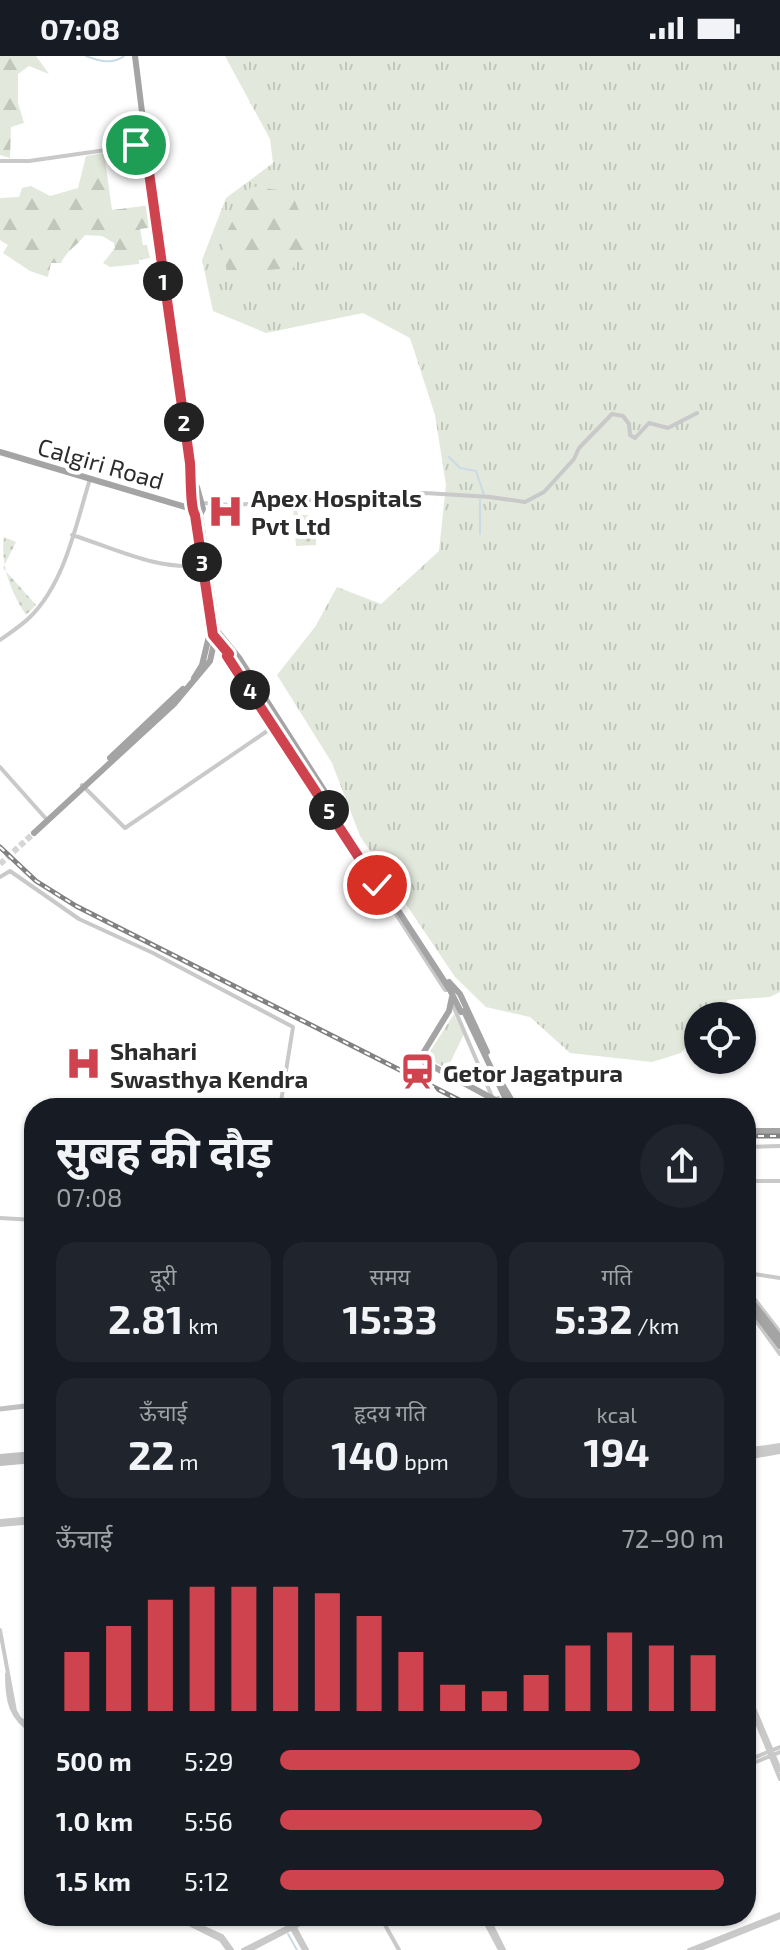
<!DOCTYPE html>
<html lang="hi">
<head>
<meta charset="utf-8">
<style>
	body { margin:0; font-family:"Exo 2","Noto Sans Devanagari",sans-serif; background:#20242c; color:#f1f3f6; height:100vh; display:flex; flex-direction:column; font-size:30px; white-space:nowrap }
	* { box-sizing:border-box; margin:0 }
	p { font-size:26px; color:#9ea1a6 }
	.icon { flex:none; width:44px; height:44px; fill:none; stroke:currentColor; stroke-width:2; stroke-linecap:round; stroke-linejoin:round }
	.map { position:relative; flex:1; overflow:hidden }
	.panel { position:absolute; left:24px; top:1042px; width:732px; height:828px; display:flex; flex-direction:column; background:#171b24; border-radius:32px; box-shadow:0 2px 6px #0004 }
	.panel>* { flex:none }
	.controls { position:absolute; left:684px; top:946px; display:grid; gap:16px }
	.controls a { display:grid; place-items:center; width:72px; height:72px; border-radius:50%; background:#171b24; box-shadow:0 2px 6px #0004; font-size:40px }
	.pin { position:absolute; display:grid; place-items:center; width:68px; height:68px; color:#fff; margin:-34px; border:4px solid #fff; border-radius:50%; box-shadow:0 2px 8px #0007 }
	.km { position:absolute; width:40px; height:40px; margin:-20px; border-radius:50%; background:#222; color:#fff; font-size:22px; line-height:40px; text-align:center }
	.round { display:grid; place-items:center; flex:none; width:84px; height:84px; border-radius:42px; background:#20242c }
	.head { display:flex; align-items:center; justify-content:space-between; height:136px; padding:0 32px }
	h1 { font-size:44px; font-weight:700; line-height:60px }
	.figures { display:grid; grid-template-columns:repeat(3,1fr); gap:12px; height:136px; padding:8px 32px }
	.figures div { display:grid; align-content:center; border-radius:20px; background:#20242c; text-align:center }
	.figures b { font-size:40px; font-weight:700 }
	.figures small { font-size:22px; font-weight:400 }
	.figures p { font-size:22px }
	.chart { height:224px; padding:16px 32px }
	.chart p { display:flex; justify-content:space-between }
	.chart svg { width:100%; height:144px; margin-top:8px; stroke:#cf434f; stroke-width:6 }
	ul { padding:0 32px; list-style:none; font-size:26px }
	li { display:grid; grid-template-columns:128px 96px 1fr; align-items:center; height:60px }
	li i { height:20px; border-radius:10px; background:#cf434f }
	.status { display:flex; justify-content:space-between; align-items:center; height:56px; padding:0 40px; background:#171b24; direction:ltr }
	.status svg { height:22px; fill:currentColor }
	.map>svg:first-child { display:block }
	.grass { fill:url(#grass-tufts) }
	.forest { fill:url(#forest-firs) }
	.park { fill:url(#park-dots) }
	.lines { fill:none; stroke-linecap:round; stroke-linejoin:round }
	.stream { stroke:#cadbe6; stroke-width:2 }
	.taxiway { stroke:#c0c0c0; stroke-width:5 }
	.runway { stroke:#c0c0c0; stroke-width:12 }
	.major-tunnel { stroke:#d5d5d5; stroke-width:6; stroke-dasharray:6 3; stroke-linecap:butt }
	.minor { stroke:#c9c9c9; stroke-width:4 }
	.major { stroke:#a4a4a4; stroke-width:6 }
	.rail-casing { stroke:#818181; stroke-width:5 }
	.rail { stroke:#fff; stroke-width:2; stroke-dasharray:6; stroke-linecap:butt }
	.major-bridge { stroke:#a4a4a4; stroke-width:6 }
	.route-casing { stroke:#fff; stroke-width:16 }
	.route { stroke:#cf434f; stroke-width:10 }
	.labels { text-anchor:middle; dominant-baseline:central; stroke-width:8; stroke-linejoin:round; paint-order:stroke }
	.street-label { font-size:24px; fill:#2c2c2c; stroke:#fff }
	.poi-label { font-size:24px; font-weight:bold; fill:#2c2c2c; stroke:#fff; text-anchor:start }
</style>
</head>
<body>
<div class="status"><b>07:08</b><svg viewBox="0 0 49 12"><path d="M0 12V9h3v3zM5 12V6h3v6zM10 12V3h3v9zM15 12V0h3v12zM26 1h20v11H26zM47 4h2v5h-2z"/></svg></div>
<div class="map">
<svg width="780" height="1894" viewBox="0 0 780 1894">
	<defs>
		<pattern id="grass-tufts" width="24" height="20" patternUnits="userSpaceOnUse" patternTransform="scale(2)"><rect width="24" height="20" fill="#e2e8db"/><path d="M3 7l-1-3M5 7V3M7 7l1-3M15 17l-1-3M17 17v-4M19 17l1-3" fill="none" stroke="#c2c7bc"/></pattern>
		<pattern id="forest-firs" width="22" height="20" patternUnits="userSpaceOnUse" patternTransform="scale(2)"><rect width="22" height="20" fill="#e2e8db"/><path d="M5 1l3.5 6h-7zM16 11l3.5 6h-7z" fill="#c2c7bc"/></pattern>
		<pattern id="park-dots" width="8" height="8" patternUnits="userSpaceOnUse" patternTransform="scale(2)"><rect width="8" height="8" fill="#e2e8db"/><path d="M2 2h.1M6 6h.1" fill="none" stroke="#c2c7bc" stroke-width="1.8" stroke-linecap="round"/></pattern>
	</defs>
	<rect width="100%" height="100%" fill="#fff"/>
	<path class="grass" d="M225,0h555v936l-10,5 -42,3 -15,16h-15v17l-17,20 -29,9 -82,-9 -40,-36 -44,-10 -31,-30 -95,-141 -28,-73 -55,-88 38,-48 22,-40 44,17 58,-53 7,-66 -11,-70 -25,-77 -47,-25 -97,20 -53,-22 -11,-51 24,-62 47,-35 -3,-24z
		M454,958l10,20 -17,35 -16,-9 -4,-4z"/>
	<path class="forest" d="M0,0h36l13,18 -20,-8 -11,8v29l6,20 -13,4 -1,31 -10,-3z
		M104,97l8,57 39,-5 3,22 -14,2 3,16h4l3,13 -11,2v4l-29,3 -7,-4 12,-15 -1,-5 -12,-7 -17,-1c-7,10 -18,15 -24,28h-10l-3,14 -18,-6 -27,-18 5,-8 -8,-5v-42l19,-1 3,-9 9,-2 19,10 28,-8 8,-32z
		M251,130l40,6 20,46 -18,30 -66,5 -5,-32z"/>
	<path class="park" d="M324,447l-1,3 -26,3 1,6h10l1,9 -11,1 1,6h17v14l-20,1 -3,-41z
		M4,481l12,5 -13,26 33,37 -10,10c-15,-23 -26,-50 -22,-78z"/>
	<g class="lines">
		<path class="stream" d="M86,0c13,5 26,9 38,0
			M449,401l11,11 16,3 8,24
			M480,444v34
			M283,1869l4,-9
			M288,1878l9,16"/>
		<path class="taxiway" d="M0,1353l34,-4"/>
		<path class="runway" d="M0,1404l34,-3"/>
		<path class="major-tunnel" d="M0,808l34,-31"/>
		<path class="minor" d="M0,105h29l119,-17
			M203,447l29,2 193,-12 65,4 35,5 19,-10 30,-33 5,-11 33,-34 11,2 6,8 1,11 5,3 14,-15 19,5 29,-15
			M72,479c42,13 86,36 130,30
			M0,584c11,-8 21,-14 30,-23 35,-34 46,-93 60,-138
			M229,598l-2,2 42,62
			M0,711l48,54
			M82,729l43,43 151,-103
			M324,747l121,187h5
			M0,821l10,-6 69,48 74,34 140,74 -13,81
			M452,947l41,96
			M498,1042l4,10
			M347,1052l42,-7 19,7
			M746,1091l34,-1
			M753,1125h27
			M0,1162l34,2
			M747,1217l33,5
			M746,1223l6,-38 -2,-57
			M746,1232l34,44
			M759,1264l-2,2 23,32
			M746,1394l34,-5
			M746,1398l34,-6
			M746,1402l34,-6
			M0,1465l34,-3
			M0,1469l34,-3
			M0,1574l15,81 4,7 15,11
			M7,1618c0,27 3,44 27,59
			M746,1633l34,81
			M746,1640l34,83
			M746,1705l34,-14
			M746,1710l34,-14
			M173,1860l48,24 7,10
			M178,1860l44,20 10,14
			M380,1860l19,34
			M482,1860l18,34
			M487,1860l17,34
			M294,1870l13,24
			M291,1871l13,23
			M243,1894l67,-34
			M250,1894l54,-28 18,-6
			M689,1894l91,-36
			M698,1894l82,-33"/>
		<path class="major" d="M135,0l23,184 32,223c1,14 0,44 5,52l18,120 23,27 214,328 11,22
			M144,79l-8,10 10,6
			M0,396l192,57
			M218,576l22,27 98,153
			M194,622l8,-13 8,-33
			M110,702l73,-69
			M34,777l140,-129 36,-43 7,-31 -17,-115 3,-6 -6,-22
			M449,926l11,12 27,58
			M452,941l-3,14 -27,44 1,6 74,40 12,2
			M502,1028l14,24
			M746,1075h34
			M746,1238l34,44
			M746,1245l34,45"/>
		<defs>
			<path id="rail" d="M0,791l36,34 40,25 399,202
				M746,1080h34"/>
		</defs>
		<use href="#rail" class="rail-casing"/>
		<use href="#rail" class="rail"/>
		<path class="major-bridge" d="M464,955l46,97"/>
	</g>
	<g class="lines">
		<defs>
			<path id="route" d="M136,89l10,6 44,312c1,14 0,44 5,52l18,120 16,19 -2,2 150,229"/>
		</defs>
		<use href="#route" class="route-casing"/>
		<use href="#route" class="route"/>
	</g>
	<defs>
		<symbol id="hospital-bare" viewBox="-9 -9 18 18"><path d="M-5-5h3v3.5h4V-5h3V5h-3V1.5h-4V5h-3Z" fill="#cf434f" stroke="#fff" stroke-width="2.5" paint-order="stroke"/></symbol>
		<symbol id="station-bare" viewBox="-9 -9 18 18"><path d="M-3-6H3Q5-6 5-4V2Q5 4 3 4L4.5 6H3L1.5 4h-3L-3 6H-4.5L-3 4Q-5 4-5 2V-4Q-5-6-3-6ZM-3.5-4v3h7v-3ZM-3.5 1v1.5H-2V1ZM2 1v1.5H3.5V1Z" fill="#cf434f" stroke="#fff" stroke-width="2.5" paint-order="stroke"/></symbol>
	</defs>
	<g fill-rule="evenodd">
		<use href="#hospital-bare" x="200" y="430" width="51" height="51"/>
		<use href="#hospital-bare" x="58" y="982" width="51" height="51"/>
		<use href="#station-bare" x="392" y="990" width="51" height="51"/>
	</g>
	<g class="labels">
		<g class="street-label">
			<text transform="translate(101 407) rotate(16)">Calgiri Road</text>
		</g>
		<g class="poi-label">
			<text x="251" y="441">Apex Hospitals<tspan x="251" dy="28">Pvt Ltd</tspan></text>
			<text x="110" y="994">Shahari<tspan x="110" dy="28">Swasthya Kendra</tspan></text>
			<text x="443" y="1016">Getor Jagatpura</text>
		</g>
	</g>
</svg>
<div class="controls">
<a><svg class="icon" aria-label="locate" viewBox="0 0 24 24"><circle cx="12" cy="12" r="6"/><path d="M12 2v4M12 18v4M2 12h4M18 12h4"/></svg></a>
</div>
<div class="pin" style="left:136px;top:89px;background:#1e9e55"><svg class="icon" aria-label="arrive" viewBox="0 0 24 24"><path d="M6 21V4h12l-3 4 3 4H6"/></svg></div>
<div class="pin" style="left:377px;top:829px;background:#d93025"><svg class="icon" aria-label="check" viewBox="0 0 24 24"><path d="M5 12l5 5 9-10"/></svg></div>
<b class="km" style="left:163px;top:225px">1</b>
<b class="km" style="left:184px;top:366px">2</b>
<b class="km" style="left:202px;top:506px">3</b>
<b class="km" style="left:250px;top:634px">4</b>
<b class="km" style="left:329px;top:754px">5</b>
<section class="panel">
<div class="head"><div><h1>सुबह की दौड़</h1><p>07:08</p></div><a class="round"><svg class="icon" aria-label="share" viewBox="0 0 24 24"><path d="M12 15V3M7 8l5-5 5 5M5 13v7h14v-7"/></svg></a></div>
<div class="figures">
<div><p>दूरी</p><b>2.81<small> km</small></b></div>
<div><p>समय</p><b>15:33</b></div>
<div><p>गति</p><b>5:32<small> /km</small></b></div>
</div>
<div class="figures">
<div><p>ऊँचाई</p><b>22<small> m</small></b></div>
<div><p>हृदय गति</p><b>140<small> bpm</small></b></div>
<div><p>kcal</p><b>194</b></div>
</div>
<div class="chart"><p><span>ऊँचाई</span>72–90 m</p>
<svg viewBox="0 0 160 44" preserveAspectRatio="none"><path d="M5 44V26M15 44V18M25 44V10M35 44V6M45 44V6M55 44V6M65 44V8M75 44V15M85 44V26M95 44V36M105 44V38M115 44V33M125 44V24M135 44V20M145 44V24M155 44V27"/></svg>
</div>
<ul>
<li><b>500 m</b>5:29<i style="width:81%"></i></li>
<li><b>1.0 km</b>5:56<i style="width:59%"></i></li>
<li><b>1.5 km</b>5:12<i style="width:100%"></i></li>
</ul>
</section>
</div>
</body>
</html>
